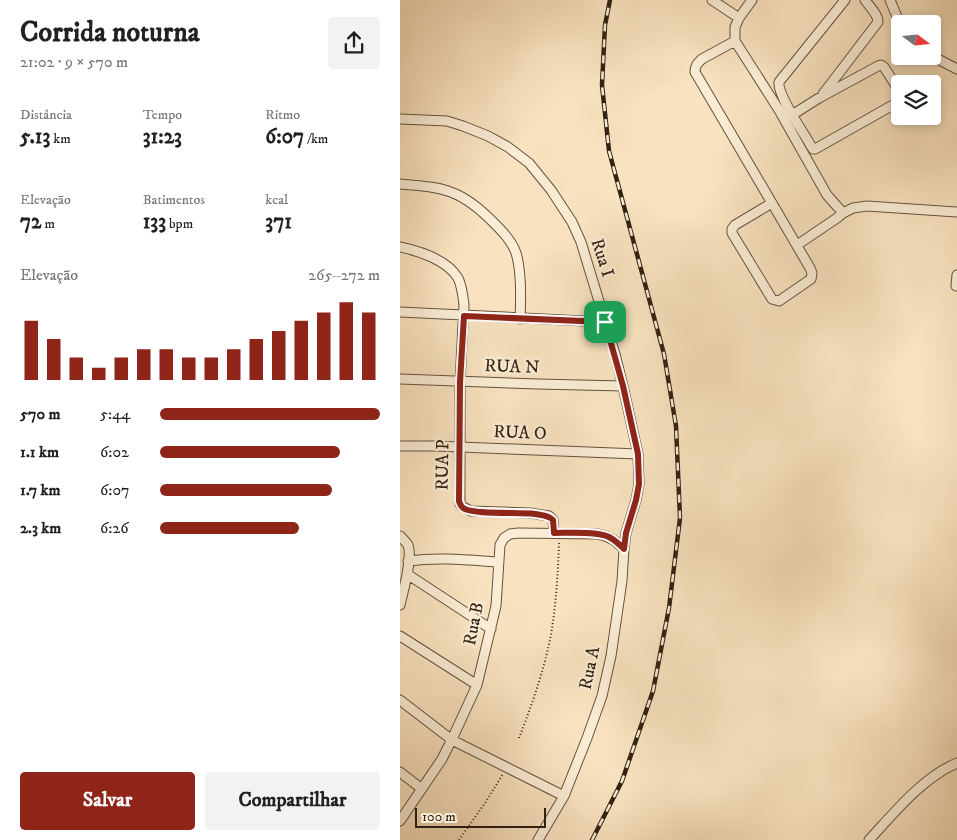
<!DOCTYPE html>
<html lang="pt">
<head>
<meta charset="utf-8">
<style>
	body { margin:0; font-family:"IM FELL DW Pica",serif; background:#f2f2f2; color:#202124; height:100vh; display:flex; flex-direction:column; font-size:19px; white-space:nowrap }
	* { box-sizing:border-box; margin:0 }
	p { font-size:16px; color:#757577 }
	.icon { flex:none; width:28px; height:28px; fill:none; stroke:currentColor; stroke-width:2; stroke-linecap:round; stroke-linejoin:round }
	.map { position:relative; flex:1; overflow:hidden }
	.panel { display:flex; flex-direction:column; background:#fff; width:400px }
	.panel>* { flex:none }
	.needle { width:32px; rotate:106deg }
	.controls { position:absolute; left:491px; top:15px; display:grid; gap:10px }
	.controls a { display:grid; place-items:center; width:50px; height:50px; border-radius:5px; background:#fff; box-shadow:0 2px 8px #0003; font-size:25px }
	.scale { position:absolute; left:15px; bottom:12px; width:131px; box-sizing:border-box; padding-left:5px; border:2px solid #322213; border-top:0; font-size:14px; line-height:18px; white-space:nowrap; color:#322213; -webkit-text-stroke:4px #faecd5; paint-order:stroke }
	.pin { position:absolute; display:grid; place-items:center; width:42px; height:42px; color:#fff; margin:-21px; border-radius:10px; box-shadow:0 2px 8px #0006 }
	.round { display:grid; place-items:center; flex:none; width:52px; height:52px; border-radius:5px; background:#f2f2f2 }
	.head { display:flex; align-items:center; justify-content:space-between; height:85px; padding:0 20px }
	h1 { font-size:28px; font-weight:700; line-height:38px }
	.metrics { display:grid; grid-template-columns:repeat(3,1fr); gap:8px; height:85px; padding:5px 20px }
	.metrics div { display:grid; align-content:center }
	.metrics b { font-size:21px; font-weight:700 }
	.metrics small { font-size:14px; font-weight:400 }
	.metrics p { font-size:14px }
	.chart { height:140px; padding:10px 20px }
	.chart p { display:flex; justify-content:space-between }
	.chart svg { width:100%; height:90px; margin-top:5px; stroke:#8f2418; stroke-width:6 }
	.cta { display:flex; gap:10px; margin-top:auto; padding:10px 20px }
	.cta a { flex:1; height:58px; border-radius:5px; background:#8f2418; color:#fff; font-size:20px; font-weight:700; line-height:58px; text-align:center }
	.cta a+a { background:#f2f2f2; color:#202124 }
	ul { padding:0 20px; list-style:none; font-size:16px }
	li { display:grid; grid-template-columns:80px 60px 1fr; align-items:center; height:38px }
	li i { height:12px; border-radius:6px; background:#8f2418 }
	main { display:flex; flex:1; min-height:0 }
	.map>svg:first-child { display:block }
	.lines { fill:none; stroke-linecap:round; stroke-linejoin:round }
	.minor-casing { stroke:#64523e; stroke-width:11 }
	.path { stroke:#322213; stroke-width:2; stroke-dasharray:1 2.5; stroke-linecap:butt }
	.minor { stroke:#faecd5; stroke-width:9 }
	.rail-casing { stroke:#322213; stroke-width:4.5 }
	.rail { stroke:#faecd5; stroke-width:2.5; stroke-dasharray:8; stroke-linecap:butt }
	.route-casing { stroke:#fff; stroke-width:10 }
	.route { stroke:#8f2418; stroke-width:6 }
	.labels { text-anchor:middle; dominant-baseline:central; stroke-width:4.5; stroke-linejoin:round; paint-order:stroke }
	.street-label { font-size:18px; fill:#322213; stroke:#faecd5 }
</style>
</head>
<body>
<main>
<section class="panel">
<div class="head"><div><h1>Corrida noturna</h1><p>21:02 · 9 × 570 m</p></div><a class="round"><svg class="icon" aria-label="share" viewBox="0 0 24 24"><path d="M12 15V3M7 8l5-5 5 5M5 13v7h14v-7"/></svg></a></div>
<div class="metrics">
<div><p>Distância</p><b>5.13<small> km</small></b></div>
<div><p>Tempo</p><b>31:23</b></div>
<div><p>Ritmo</p><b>6:07<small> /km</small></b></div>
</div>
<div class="metrics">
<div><p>Elevação</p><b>72<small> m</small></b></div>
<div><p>Batimentos</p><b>133<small> bpm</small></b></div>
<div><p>kcal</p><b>371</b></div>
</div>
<div class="chart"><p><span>Elevação</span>265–272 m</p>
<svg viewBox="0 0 160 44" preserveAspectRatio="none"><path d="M5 44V15M15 44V24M25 44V33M35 44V38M45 44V33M55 44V29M65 44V29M75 44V33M85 44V33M95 44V29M105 44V24M115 44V20M125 44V15M135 44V11M145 44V6M155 44V11"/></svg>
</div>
<ul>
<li><b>570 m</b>5:44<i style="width:100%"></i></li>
<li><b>1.1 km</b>6:02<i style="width:82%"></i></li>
<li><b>1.7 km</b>6:07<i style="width:78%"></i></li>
<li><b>2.3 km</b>6:26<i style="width:63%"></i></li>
</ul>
<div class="cta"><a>Salvar</a><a>Compartilhar</a></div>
</section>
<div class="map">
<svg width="557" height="840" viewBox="0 0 557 840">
	<rect width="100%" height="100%" fill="#f8e2bf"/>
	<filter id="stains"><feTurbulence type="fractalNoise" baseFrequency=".004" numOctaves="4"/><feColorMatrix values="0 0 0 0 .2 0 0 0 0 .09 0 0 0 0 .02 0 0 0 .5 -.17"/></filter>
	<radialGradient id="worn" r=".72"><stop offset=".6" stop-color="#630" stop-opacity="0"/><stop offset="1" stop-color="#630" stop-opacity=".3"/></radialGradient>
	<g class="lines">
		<defs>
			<path id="minor" d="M312,0l27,18
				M352,0l-13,18 -4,9v14l44,69 48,85 16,18 10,-5 14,-2 90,6
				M445,0l-66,82c-2,13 25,51 32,64l2,3h2l85,-48
				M490,0l10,24
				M335,41l-33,18c-4,4 -7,6 -7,13l115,196 2,5 -1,6 -32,22 -7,-2 -40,-66v-4l3,-4 37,-22
				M532,56l25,13
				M423,94l55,-72c0,-8 -9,-16 -13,-22
				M392,115l27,-17 59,-32 3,-1 3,2 16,25
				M0,119l47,2 16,5 25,10 20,11 21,16 22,27 21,32 9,20 34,112 8,32 15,68 1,30 -3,16 -10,33 -2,16 -2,32 -11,75 -9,40 -15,42 -23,58 -26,44
				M0,184c18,2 37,2 53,9 16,6 29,18 40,29 9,9 19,19 23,31 6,19 5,46 4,66
				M397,245l40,-27 6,-5
				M0,247c19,4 47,13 58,31 4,8 5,18 6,27l-4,77v122l3,3 8,4 59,2 19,3 4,4 1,13
				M556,286l1,-11
				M0,312l205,10
				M0,379l138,5 85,2
				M0,446h35l203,8
				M0,536c3,3 6,6 8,9 5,14 -5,46 -8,60
				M8,561c31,-4 60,-1 90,1
				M7,574l84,55
				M0,636l77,49
				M0,700l52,40 112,56
				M0,772l22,17
				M0,821l42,-62 11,-22 24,-52 19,-79 4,-61 4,-7 6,-4 8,-1 79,1c12,2 18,6 27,15
				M469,840c25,-27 54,-63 88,-77"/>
		</defs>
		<use href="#minor" class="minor-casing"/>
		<path class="path" d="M119,738c13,-33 25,-68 32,-103 5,-31 7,-61 8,-92
			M59,840l26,-37 18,-29"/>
		<use href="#minor" class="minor"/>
		<defs>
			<path id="rail" d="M192,840l30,-59 31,-90 16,-83 11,-90 -4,-92 -12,-72 -55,-203 -7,-66 3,-60 5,-25"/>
		</defs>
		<use href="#rail" class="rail-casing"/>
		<use href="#rail" class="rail"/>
	</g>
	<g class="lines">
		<defs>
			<path id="route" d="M64,316l141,6 18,64 15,68 1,30 -3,16 -10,33 -2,16c-5,-5 -9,-9 -15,-12 -12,-6 -42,-4 -55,-4l-1,-13c-5,-5 -12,-5 -18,-6 -15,-2 -63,1 -72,-6 -3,-3 -3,-4 -4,-7l1,-119z"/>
		</defs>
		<use href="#route" class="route-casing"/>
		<use href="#route" class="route"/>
	</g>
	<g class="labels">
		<g class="street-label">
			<text transform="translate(202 258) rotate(72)">Rua I</text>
			<text transform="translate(112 367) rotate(2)">RUA N</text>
			<text transform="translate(120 433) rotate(2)">RUA O</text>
			<text transform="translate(43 465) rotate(-89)">RUA P</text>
			<text transform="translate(74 624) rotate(-79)">Rua B</text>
			<text transform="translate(190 668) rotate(-78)">Rua A</text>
		</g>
	</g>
	<rect width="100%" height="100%" filter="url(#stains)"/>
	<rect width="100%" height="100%" fill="url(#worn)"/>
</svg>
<div class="controls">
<a><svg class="needle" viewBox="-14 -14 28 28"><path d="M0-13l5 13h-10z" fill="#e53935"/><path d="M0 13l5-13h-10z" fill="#757577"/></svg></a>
<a><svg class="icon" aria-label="layers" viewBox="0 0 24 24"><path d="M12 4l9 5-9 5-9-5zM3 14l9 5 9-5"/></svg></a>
</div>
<div class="scale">100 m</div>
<div class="pin" style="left:205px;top:322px;background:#1e9e55"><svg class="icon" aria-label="arrive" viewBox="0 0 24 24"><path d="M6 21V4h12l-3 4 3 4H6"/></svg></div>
</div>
</main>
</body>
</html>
